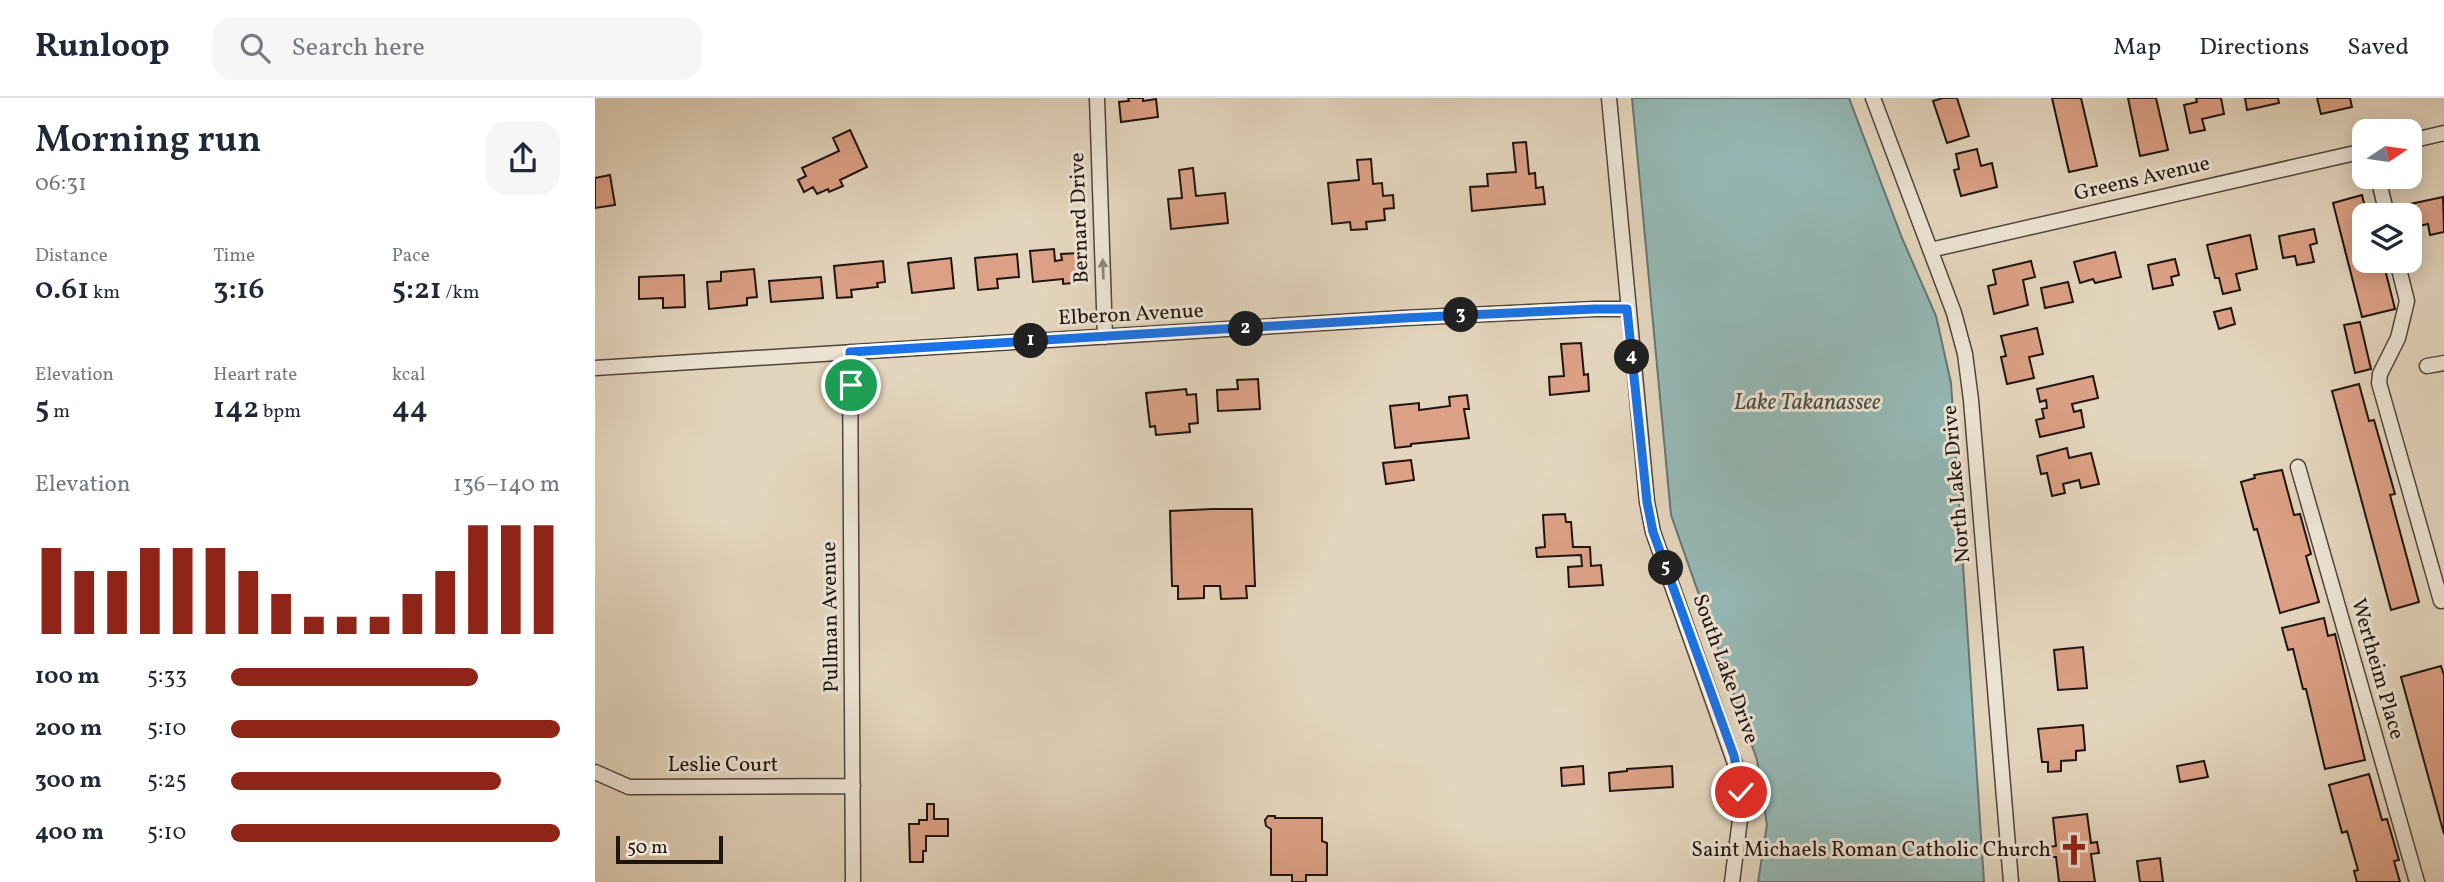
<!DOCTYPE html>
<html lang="en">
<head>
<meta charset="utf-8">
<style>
	body { margin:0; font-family:Vollkorn,serif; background:#f6f6f7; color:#1f2937; height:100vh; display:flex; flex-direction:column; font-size:26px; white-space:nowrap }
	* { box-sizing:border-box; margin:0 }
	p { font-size:23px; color:#747a83 }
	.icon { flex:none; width:38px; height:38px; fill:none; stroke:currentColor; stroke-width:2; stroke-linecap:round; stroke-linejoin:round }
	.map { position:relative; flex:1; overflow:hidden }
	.panel { display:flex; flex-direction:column; background:#fff; width:595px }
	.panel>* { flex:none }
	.needle { width:46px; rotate:77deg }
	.fabs { position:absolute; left:1757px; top:21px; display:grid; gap:14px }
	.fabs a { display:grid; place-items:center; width:70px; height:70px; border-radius:14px; background:#fff; box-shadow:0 4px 18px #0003; font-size:35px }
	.scale { position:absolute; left:21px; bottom:18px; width:107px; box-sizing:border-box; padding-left:7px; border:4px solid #201410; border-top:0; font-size:19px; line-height:24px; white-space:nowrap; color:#201410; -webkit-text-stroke:5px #ede4d4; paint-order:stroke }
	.pin { position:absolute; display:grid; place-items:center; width:60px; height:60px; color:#fff; margin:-30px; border:4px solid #fff; border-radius:50%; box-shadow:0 2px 7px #0007 }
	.km { position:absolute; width:35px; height:35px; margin:-18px; border-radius:50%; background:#222; color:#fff; font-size:19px; line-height:35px; text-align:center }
	.round { display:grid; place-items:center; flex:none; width:74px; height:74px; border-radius:21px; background:#f6f6f7 }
	.overview { display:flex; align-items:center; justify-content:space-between; height:119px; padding:0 35px }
	h1 { font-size:38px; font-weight:600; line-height:52px }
	.figures { display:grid; grid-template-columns:repeat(3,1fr); gap:10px; height:119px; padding:7px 35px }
	.figures div { display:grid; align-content:center }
	.figures b { font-size:30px; font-weight:600 }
	.figures small { font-size:19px; font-weight:400 }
	.figures p { font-size:19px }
	.chart { height:196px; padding:14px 35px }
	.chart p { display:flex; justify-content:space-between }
	.chart svg { width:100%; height:126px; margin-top:7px; stroke:#8f2418; stroke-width:6 }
	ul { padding:0 35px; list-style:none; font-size:23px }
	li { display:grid; grid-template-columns:112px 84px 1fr; align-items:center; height:52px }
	li i { height:18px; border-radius:9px; background:#8f2418 }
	header { display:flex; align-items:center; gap:42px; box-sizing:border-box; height:98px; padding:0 35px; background:#fff; border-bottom:2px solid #e0e1e3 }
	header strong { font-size:33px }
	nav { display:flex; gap:38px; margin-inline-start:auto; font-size:24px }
	.search { width:490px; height:63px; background:#f6f6f7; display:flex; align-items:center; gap:18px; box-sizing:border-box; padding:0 24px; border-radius:21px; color:#747a83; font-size:26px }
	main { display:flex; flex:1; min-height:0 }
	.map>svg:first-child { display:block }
	.water { fill:#95b8b5; stroke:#667673; stroke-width:2 }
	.building { fill:#dba085; stroke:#201410; stroke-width:2 }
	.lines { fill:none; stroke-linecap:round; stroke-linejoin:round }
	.minor-casing { stroke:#51443b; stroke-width:17 }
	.minor { stroke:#ede4d4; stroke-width:14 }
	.oneway { fill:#91867c }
	.route-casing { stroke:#fff; stroke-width:14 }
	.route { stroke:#1a73e8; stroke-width:9 }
	.labels { text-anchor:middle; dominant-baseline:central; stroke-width:6; stroke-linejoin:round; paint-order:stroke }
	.street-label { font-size:21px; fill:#201410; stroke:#ede4d4 }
	.poi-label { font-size:21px; fill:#201410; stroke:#ede4d4; text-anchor:end }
	.water-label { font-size:23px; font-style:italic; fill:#494d4a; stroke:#ede4d4 }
</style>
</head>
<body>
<header>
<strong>Runloop</strong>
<div class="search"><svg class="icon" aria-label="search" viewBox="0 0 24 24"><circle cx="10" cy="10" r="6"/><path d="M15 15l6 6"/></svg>Search here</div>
<nav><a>Map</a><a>Directions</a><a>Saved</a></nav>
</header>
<main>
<section class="panel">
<div class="overview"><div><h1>Morning run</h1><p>06:31</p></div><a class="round"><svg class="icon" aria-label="share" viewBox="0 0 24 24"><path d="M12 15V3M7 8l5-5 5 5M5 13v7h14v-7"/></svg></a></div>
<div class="figures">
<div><p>Distance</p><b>0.61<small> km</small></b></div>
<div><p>Time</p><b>3:16</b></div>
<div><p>Pace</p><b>5:21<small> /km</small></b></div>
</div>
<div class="figures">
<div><p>Elevation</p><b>5<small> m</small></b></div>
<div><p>Heart rate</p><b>142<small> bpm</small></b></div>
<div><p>kcal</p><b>44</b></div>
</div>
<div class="chart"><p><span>Elevation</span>136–140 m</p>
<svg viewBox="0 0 160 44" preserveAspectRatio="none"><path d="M5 44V14M15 44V22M25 44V22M35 44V14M45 44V14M55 44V14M65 44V22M75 44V30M85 44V38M95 44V38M105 44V38M115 44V30M125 44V22M135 44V6M145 44V6M155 44V6"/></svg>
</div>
<ul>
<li><b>100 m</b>5:33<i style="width:75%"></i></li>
<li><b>200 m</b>5:10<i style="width:100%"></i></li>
<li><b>300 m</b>5:25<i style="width:82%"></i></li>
<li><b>400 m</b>5:10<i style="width:100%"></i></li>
</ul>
</section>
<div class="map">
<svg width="1849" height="784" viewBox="0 0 1849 784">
	<rect width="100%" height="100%" fill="#e3d5bd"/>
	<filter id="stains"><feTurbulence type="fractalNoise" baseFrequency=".00286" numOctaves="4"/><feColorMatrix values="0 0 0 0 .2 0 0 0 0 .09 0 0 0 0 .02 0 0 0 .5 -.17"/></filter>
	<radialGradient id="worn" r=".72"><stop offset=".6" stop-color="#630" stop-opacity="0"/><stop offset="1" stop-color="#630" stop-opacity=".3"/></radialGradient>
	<path class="water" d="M1037,0h217l53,140 34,78 15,67 33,499h-226l9,-57 -10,-65 -86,-245z"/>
	<path class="building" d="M533,0h15v3l13,-2 2,18 -37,5 -2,-20 10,-1z
		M1348,0h14l12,38 -22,7 -14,-42z
		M1457,0h29l16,68 -28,6z
		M1533,0h28l12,52 -28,6z
		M1601,0h25l3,16 -22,5 3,11 -15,3 -6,-28 13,-3z
		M1650,0h33l1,5 -32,7z
		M1722,0h33l2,9 -31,7z
		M255,32l17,37 -27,13 3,6 -14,6 -1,-3 -11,5 -4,-7 -9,5 -6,-12 8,-4 -4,-8 37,-17 -6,-13z
		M931,44l3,32 6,-1 1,15 7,-1 2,17 -73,7 -2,-24 18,-1 -1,-12 29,-2 -3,-29z
		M1382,51l4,17 11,-3 5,24 -36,9 -7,-26 5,-1 -3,-15z
		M776,61l2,25 9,-1 1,13 10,-1 1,13 -10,1 1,11 -19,2 1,7 -16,1 -1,-8 -18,2 -4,-41 31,-3 -2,-20z
		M598,70l3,28 29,-3 3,30 -57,6 -3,-30 14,-1 -3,-28z
		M15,77l5,30 -20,3v-30z
		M1767,97l5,20h-3v46h19l12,48 -33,8 -29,-114z
		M1848,99l1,35 -14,3 -2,-11 -13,3 -5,-23z
		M1719,131l3,14 -7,2 4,17 -17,3 -2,-9 -12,2 -4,-22z
		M1655,137l7,34 -21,5 4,16 -17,4 -4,-16h-4l-8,-33z
		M459,151l1,12 7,-1 -1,-6 18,-1 3,29 -19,2v-5l-30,3 -3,-31z
		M1520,154l6,25 -26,6 -2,-4 -13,4 -6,-21z
		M422,156l2,23 -22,2 1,9 -20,2 -3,-32z
		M356,160l3,30 -42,5 -4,-30z
		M1580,161l4,16 -8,2 2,8 -20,4 -5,-24z
		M288,163l2,21 -8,1 1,4 -27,3 1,7 -15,1 -3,-32z
		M1436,163l4,16 -12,3 5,25 -34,9 -6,-28 8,-2 -3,-14z
		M159,171l3,28 -10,1v7l-38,4 -2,-27 14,-1v-9z
		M89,177l1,32 -22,1v-10l-24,1v-22z
		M226,179l2,21 -52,4 -2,-21z
		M1473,184l5,20 -28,6 -4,-20z
		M1636,210l4,16 -16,5 -5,-17z
		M1765,224l11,47 -16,4 -11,-48z
		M1442,230l6,26 -14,3 5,21 -27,6 -6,-27 5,-1 -5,-20z
		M986,245l3,32 4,-1 1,17 -39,4 -1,-18 15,-1 -3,-32z
		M1498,278l5,22 -26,6 2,8 7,-2 3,17 -44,10 -4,-17 8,-2 -2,-9 5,-1 -1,-8 -6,2 -3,-13z
		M663,281l2,30 -42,2 -1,-21 21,-1 -1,-9z
		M1764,286l10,37 5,-1 21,74 -5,1 29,107 -28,8 -59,-219z
		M591,291l1,6 9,-1 2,29 -9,1 1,8 -34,3 -1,-9 -5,1 -4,-34z
		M872,297l2,14h-5l5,29 -58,6v2l-16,2 -5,-42 29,-3v7l31,-4 -1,-9z
		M1472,350l2,10 22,-5 8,31 -18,4 -2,-8 -16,4 2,9 -13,3 -5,-23 -6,1 -4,-18z
		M816,362l3,20 -28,4 -3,-21z
		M1687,372l12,45 6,-1 11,40 -5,2 13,46 -39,11 -23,-84 -3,1 -13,-48 14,-4 -1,-3z
		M617,411h40l3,77h-9l1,12 -26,1 -1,-13h-16v12l-26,1v-13h-6l-2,-75z
		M970,416l1,8h5l2,25h17l1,19 10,-1 2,20 -34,2 -1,-20 14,-1 -1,-11 -44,2 -1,-9 9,-1 -2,-32z
		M1729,520l4,18 7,-2 30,126 -40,9 -19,-80h-3l-10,-40 -5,1 -6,-22z
		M1488,549l4,41 -29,2 -4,-40z
		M1846,568l3,9v159l-43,-157z
		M1488,627l2,25 -9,1v9l-15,1v10l-13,1v-10h-6l-4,-33z
		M1609,663l4,16 -28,5 -3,-16z
		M988,668l1,18 -22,2 -1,-18z
		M1077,668l1,21 -63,4 -1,-18 18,-2v-2z
		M1774,676l13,46 5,-1 12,41 -5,1 6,21h-43l-3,-11 4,-1 -11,-39 -5,2 -13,-48z
		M332,706h7v15h14v17h-22v15h-3v11h-13l-1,-38h10v-4h8z
		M1492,716l4,29 6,-1 2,11 -8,1 4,28h-36l-3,-25h-5l-2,-10 7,-1 -3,-28z
		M673,718h7v2h47v23l5,2v32h-21v7h-14v-7h-21v-46l-5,-3 -1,-6z
		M1565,760l3,24h-23l-3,-21z"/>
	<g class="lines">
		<defs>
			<path id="minor" d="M502,0l8,239
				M1014,0l38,404 6,30 85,240 3,40 -9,70
				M1278,0l81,215 11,41 6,46 40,482
				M1815,43l34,-8
				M1783,79l9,38
				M1335,152l434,-99
				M1802,163l10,40 -9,37 -18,36 -1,9 62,218
				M255,254l3,530
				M1832,268l17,-3
				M0,270l809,-50 191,-9h33
				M1703,369l119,415
				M0,674l34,15 224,-1"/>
		</defs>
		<use href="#minor" class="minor-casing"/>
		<use href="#minor" class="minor"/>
	</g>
	<defs><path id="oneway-solid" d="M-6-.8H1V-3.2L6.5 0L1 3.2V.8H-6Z" transform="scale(1.75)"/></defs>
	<use class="oneway" href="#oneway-solid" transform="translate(508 171) rotate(-92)"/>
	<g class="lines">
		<defs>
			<path id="route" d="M256,287l-1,-33 554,-34 191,-9h32l20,193 6,30 81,224 7,36"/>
		</defs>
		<use href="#route" class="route-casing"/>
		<use href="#route" class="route"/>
	</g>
	<defs>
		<symbol id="church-bare" viewBox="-9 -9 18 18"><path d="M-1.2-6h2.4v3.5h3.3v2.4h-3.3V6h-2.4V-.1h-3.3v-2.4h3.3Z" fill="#8f2418" stroke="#ede4d4" stroke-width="2.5" paint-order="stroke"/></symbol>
	</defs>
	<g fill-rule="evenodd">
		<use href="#church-bare" x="1457" y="730" width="44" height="44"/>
	</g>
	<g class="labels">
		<g class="street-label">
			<text transform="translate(1547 81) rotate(-13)">Greens Avenue</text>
			<text transform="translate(485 120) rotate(-92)">Bernard Drive</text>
			<text transform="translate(536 217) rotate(-3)">Elberon Avenue</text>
			<text transform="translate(1362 386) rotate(-95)">North Lake Drive</text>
			<text transform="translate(236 519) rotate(-91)">Pullman Avenue</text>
			<text transform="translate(1130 571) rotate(70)">South Lake Drive</text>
			<text transform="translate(1782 571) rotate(74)">Wertheim Place</text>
			<text x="128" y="667">Leslie Court</text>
		</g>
		<g class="poi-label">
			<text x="1456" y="752">Saint Michaels Roman Catholic Church</text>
		</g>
		<g class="water-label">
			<text x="1212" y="305">Lake Takanassee</text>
		</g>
	</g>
	<rect width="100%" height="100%" filter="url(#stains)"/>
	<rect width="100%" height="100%" fill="url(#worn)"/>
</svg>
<div class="fabs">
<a><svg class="needle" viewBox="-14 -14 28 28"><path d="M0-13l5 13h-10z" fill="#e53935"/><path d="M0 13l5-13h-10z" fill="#747a83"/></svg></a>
<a><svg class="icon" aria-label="layers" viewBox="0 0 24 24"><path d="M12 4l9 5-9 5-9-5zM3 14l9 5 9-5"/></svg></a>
</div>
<div class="scale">50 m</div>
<div class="pin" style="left:256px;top:287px;background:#1e9e55"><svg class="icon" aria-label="arrive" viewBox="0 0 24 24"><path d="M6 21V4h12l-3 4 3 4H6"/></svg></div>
<div class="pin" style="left:1146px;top:694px;background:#d93025"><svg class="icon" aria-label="check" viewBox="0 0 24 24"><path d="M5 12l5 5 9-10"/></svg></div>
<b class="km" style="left:436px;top:243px">1</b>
<b class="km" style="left:651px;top:231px">2</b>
<b class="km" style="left:866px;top:217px">3</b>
<b class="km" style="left:1037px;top:259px">4</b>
<b class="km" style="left:1071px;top:470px">5</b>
</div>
</main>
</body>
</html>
